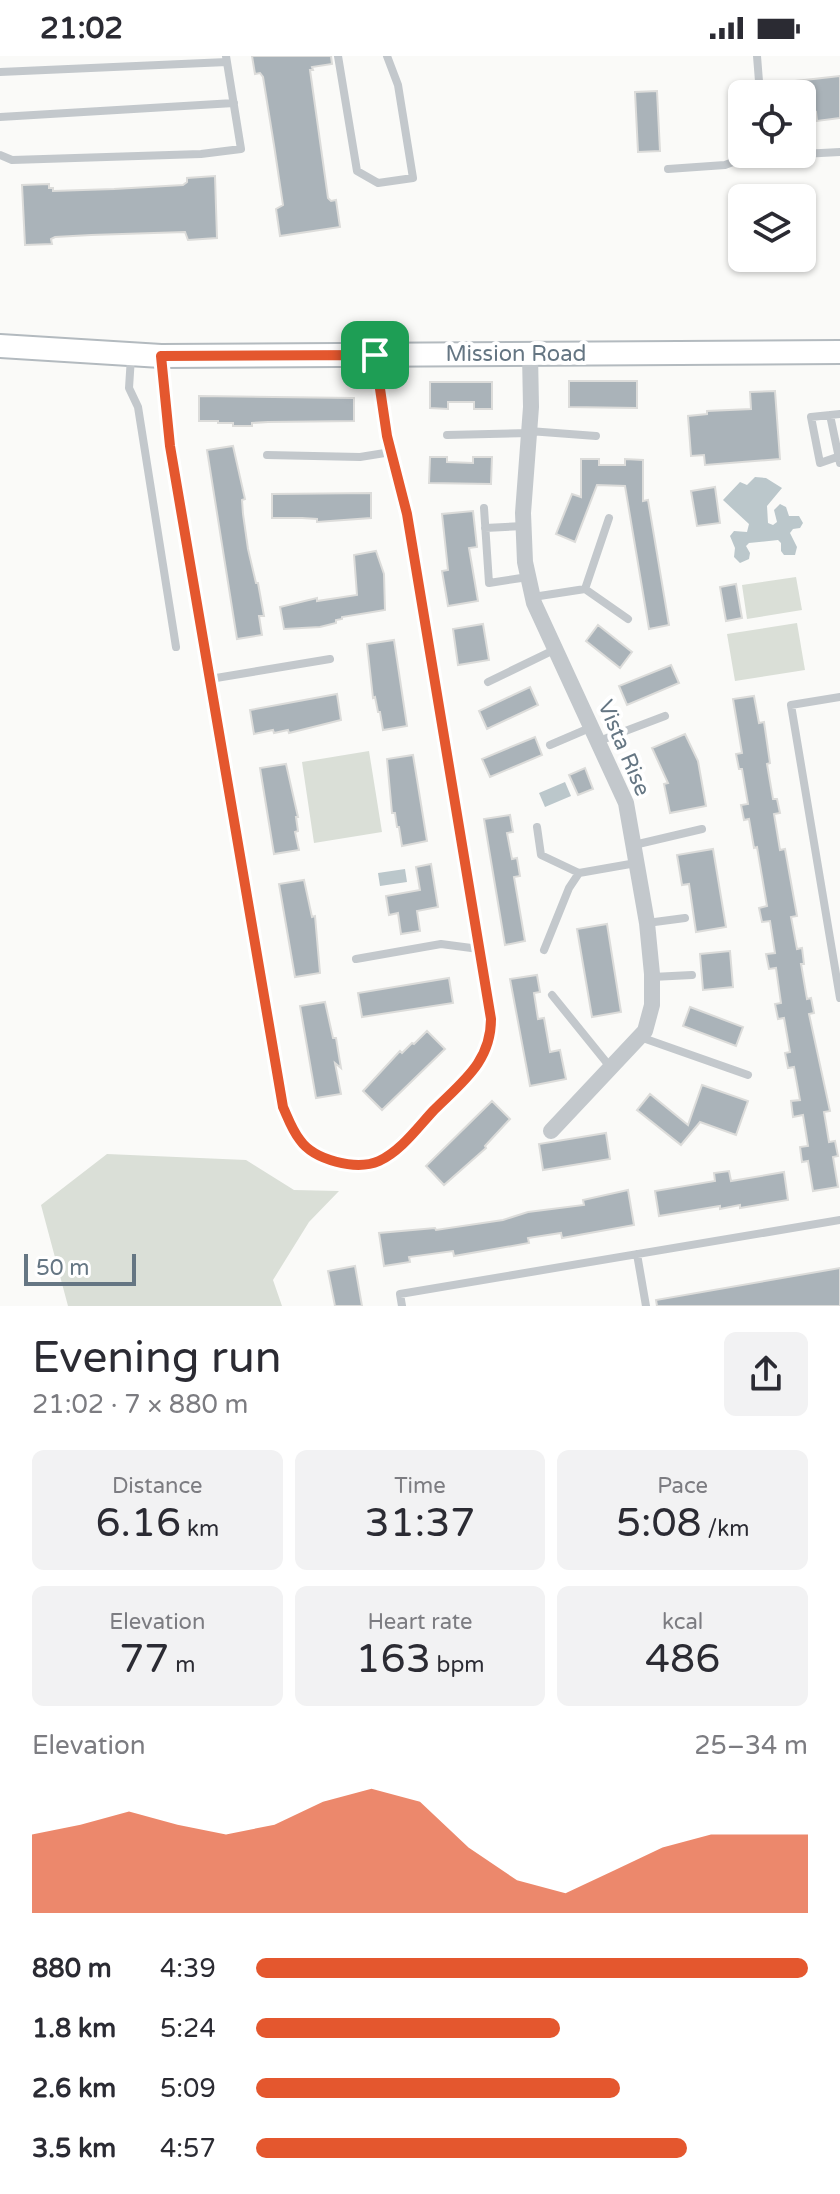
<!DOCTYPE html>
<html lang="en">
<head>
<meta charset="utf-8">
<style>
	body { margin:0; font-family:"Varela Round",sans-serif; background:#f2f2f3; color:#2b2b33; height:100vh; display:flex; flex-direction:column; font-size:30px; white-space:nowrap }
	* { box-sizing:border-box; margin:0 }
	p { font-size:26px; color:#7c7c81 }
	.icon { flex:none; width:44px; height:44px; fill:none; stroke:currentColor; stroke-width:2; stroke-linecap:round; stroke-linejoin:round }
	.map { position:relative; height:1250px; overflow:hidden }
	.details { display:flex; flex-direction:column; background:#fff; flex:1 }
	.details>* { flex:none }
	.tools { position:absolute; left:728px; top:24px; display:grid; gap:16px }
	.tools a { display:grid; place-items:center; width:88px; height:88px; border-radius:12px; background:#fff; box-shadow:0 2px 6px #0004; font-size:40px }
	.scale { position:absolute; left:24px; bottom:20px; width:112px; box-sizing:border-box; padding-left:8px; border:4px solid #657683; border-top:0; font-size:22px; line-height:28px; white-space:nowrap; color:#657683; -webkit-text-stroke:6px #fff; paint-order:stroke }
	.pin { position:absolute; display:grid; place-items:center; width:68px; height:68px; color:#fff; margin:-34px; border-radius:16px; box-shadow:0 4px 12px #0006 }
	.round { display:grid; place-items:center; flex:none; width:84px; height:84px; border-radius:12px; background:#f2f2f3 }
	.summary { display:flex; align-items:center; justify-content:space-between; height:136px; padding:0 32px }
	h1 { font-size:44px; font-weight:600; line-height:60px }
	.figures { display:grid; grid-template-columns:repeat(3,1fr); gap:12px; height:136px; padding:8px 32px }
	.figures div { display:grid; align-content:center; border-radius:12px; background:#f2f2f3; text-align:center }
	.figures b { font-size:40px; font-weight:600 }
	.figures small { font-size:22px; font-weight:400 }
	.figures p { font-size:22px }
	.chart { height:224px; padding:16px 32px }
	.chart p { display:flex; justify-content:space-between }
	.chart svg { width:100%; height:144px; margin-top:8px; fill:#e4572e; opacity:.7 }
	ul { padding:0 32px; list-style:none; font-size:26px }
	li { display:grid; grid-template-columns:128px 96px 1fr; align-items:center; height:60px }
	li i { height:20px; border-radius:10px; background:#e4572e }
	.status { display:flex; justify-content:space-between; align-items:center; height:56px; padding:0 40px; background:#fff; direction:ltr }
	.status svg { height:22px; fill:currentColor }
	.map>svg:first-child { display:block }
	.green { fill:#dadfd7 }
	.water { fill:#bbc7cb }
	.building { fill:#aab3b9; stroke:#dcdcda; stroke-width:2 }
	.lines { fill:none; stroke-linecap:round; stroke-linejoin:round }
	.secondary-casing { stroke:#b3babf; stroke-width:26 }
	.lane { stroke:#c3c8cc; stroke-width:8 }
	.street { stroke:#c3c8cc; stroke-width:16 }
	.secondary { stroke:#fff; stroke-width:22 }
	.route-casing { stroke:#fff; stroke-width:16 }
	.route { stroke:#e4572e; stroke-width:10 }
	.labels { text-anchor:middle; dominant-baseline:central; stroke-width:8; stroke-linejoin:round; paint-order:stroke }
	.street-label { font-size:22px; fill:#657683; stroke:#fff }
</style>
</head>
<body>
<div class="status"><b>21:02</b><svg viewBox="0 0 49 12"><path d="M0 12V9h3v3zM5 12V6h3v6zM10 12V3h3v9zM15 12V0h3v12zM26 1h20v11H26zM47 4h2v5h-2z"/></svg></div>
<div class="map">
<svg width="840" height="1250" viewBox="0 0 840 1250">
	<rect width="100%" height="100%" fill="#fafaf8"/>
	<path class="green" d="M796,521l6,33 -55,9 -5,-34z
		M797,567l8,47 -70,11 -8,-47z
		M369,695l13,81 -68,11 -12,-81z
		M107,1098l139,6 48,30 45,1 -30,31 -36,58 9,26h-214l-27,-101z"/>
	<path class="water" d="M755,421l11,1 16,10 -15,18 1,17 5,2 4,-3 -3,-12 6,-6 6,3 3,9h10l4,7 -3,5 -7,1 -3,4 7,14 -2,8h-11l-3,-4v-8l-3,-3 -29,3 -3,3 4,7 -1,6 -9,4 -6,-6 1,-9 -5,-12 4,-5 13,1 2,-8 -26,-24 17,-18 7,3z
		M565,726l6,14 -26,11 -6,-14z
		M405,813l2,13 -27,4 -2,-13z"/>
	<path class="building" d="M252,0h79l1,8 -20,3 1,3h-3l18,128 3,3 5,-1 4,27 -60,9 -4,-27 7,-4 -9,-60 -11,-68 -3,-4 -5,1z
		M840,20v42l-23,3 -1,-9 -14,2v-20h-23l-1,-11z
		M657,35l3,60 -22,1 -3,-60z
		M215,120l2,62 -29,2 -3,-8 -94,3 -36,2 -4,2 1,5 -27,1 -3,-60 27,-1v4h4v3l61,-2 69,-4 4,-3v-4z
		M569,325h68v27l-68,-1z
		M430,326h62v27h-18v-7h-26v7l-18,-1z
		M775,335l5,68 -75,6 -1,-10 -13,1 -3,-40 19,-2v-3l44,-2 -1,-17z
		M199,340l155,2v23l-86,1 -16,1v3h-19v-3h-15v-2h-19z
		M233,390l12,53 -3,1 1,14 5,35 8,34h2l6,33h-5l3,19 -25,4 -30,-189z
		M430,401h17v5l26,1v-6h19l-1,27 -62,-1z
		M581,403h18v6h26v-6l18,1v41l5,-1 21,125 -20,4 -24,-143 -28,-1 -22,57 -19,-8 16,-40 9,3z
		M715,431l5,36 -23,3 -6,-35z
		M371,437v25l-54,4v-3l-15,-1h-30v-24z
		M473,455l4,36 -8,1 9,53 -30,5 -6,-35 6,-1 -6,-56z
		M376,495l8,23 1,36 -43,7v2l-6,1v3l-16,4 -36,2 -4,-22 37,-9v3l40,-6 -3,-40z
		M736,528l6,34 -16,3 -6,-34z
		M483,568l6,36 -31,5 -5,-36z
		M598,569l34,27 -12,16 -34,-27z
		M394,584l13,86 -24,4 -3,-18h-2l-3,-15 -2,1 -6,-54z
		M671,609l8,18 -52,22 -8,-19z
		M530,631l8,18 -51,24 -8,-18z
		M337,638l4,26 -52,13 -1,-3 -14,3 -1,-3 -19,4 -4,-24z
		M754,640l5,27 5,-1 6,41 -3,1 6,35h4l3,14 -6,1 6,36 5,-1 12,67 -6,1 6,32 5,-1 2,16h-3l6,35 4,-1 3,15 -5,1 21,97 -6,1 5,30 6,-1 3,15 -5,1 5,30 -25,4 -5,-30 -6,1 -2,-15 8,-1 -5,-31 -10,2 -2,-16 9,-1 -6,-33 -6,1 -3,-15 5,-1 -6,-34 -6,1 -3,-15 6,-1 -5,-35 -7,1 -3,-15 9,-1 -5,-32 -8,1 -3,-14 8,-2 -10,-59 -3,1 -5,-29 -5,1 -3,-15 7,-1 -6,-35h-3l-3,-15 6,-1 -9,-54z
		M685,678l13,27 8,45 -36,7 -6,-29 4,-1 -16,-35z
		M535,681l7,18 -52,22 -8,-18z
		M413,699l14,86 -25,5 -3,-19h-2l-2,-14h-3l-5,-54z
		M286,708l12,53h-2l2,14 -3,1 4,18 -25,4 -14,-86z
		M585,712l8,21 -15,6 -9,-20z
		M510,759l3,17 -6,1 5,26 5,-1 3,18 -6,1 11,64 -20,4 -21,-126z
		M713,793l13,78 -30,5 -7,-48 -7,1 -5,-30z
		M431,808l7,43 -21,4 3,20 -19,3 -3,-21 -9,2 -3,-19 34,-6 -4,-23z
		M304,824l8,37 3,-1 5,57 -25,4 -16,-93z
		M607,868l14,88 -29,5 -15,-88z
		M730,895l3,36 -30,3 -3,-36z
		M537,919l3,17 -6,1 4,26 6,-1 6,34 10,-2 6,29 -36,7 -20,-107z
		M449,922l4,25 -91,14 -4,-24z
		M325,946l8,36h3l5,30 -6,-5 6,31 -25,4 -16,-92z
		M690,951l53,20 -7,19 -53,-20z
		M427,975l18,18 -63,61 -19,-19 37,-40 2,2 10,-10 2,1z
		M702,1029l46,16 -12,34 -36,-13 -19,23 -44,-35 13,-16 38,31z
		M492,1045l18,18 -25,27 1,2 -42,37 -18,-19z
		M606,1077l4,26 -67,11 -4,-26z
		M729,1115l2,10 53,-9 4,28 -48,8v-3l-20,4v-3l-61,10 -4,-25 60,-10 -1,-8z
		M628,1134l6,35 -72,13 -1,-5 -33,5 1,5 -75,13 -1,-5 -44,6 1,5 -26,4 -5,-33 56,-5 1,2 67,-10 25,-8 56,-7 -1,-5z
		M355,1210l7,40h-27l-7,-35z
		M840,1212v38h-183l-1,-6z"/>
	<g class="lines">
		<defs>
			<path id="secondary" d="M0,290l161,10 679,-4"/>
		</defs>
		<use href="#secondary" class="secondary-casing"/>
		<path class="lane" d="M338,0l19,115 21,12 35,-5 -15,-93 -11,-29
			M757,0l3,38
			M0,16l227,-10
			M0,61l234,-14
			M802,98l38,-2
			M0,99l12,5 189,-6 40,-5 -15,-93
			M668,113l57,-4 24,-9 44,-2
			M131,301l-2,31 9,19 38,240
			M161,303l9,87 113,661c5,11 9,23 17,33 15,21 56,31 80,20 21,-9 38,-33 54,-50 29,-28 56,-48 57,-91l-84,-505 -20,-78 -12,-81
			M840,358l-29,3 9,46 20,-7
			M830,359l10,48
			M529,375l67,5
			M447,379l82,-2
			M267,399l93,2 31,-5
			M484,452l5,75 39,-6
			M609,462l-24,71 43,30
			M485,472l38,-2
			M533,541l52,-8
			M210,623l120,-20
			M488,626l68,-33
			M840,641l-49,8 49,293
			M599,685l66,-25
			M550,689l42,-18
			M537,771l4,28 38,18 57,-10
			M634,789l68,-16
			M647,867l38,-5
			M544,894l25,-62 10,-15
			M356,903l85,-15 38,5
			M652,921l40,-2
			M552,939l59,73
			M640,981l108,38
			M637,1198l9,52
			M402,1250l-2,-12 440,-74"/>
		<path class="street" d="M530,298l1,53 -8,106 2,49 9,41 92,200 21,120 5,51v31l-7,26 -94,100"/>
		<use href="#secondary" class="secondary"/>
	</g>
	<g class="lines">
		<defs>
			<path id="route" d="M375,299l12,81 20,78 84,505c0,43 -29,63 -57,91 -16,17 -33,41 -55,51 -23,10 -65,-1 -79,-21 -8,-10 -12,-22 -17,-33l-113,-661 -9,-90z"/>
		</defs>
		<use href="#route" class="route-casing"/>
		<use href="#route" class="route"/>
	</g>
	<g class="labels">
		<g class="street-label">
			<text x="516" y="298">Mission Road</text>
			<text transform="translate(624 692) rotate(67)">Vista Rise</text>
		</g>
	</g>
</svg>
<div class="tools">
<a><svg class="icon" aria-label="locate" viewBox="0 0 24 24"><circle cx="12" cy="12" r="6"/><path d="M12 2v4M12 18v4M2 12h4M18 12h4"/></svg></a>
<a><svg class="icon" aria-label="layers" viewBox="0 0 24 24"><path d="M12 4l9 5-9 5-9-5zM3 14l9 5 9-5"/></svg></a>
</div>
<div class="scale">50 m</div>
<div class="pin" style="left:375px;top:299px;background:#1e9e55"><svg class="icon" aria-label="arrive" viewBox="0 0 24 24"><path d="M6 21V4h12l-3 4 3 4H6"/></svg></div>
</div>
<section class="details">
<div class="summary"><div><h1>Evening run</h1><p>21:02 · 7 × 880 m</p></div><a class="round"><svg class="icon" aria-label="share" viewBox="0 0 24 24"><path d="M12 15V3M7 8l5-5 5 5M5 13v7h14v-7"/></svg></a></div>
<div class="figures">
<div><p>Distance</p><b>6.16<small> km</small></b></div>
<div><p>Time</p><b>31:37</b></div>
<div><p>Pace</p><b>5:08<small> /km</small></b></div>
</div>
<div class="figures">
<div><p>Elevation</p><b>77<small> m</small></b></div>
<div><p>Heart rate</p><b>163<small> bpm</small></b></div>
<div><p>kcal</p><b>486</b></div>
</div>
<div class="chart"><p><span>Elevation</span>25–34 m</p>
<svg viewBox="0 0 160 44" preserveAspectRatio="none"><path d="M0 44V20L10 17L20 13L30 17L40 20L50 17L60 10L70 6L80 10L90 24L100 34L110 38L120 31L130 24L140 20L150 20L160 20V44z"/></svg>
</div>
<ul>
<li><b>880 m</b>4:39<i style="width:100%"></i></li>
<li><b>1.8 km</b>5:24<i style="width:55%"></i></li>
<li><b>2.6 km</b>5:09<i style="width:66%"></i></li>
<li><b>3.5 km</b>4:57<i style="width:78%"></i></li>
</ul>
</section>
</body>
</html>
